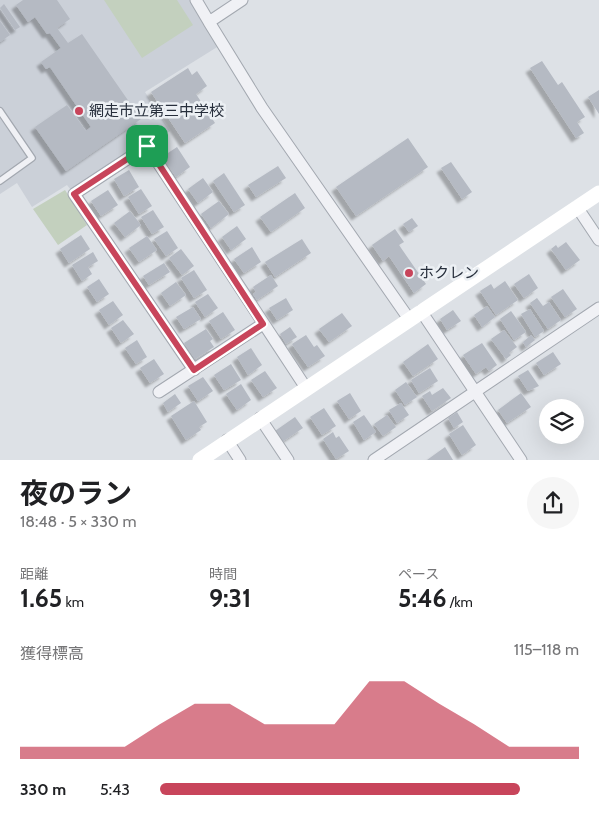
<!DOCTYPE html>
<html lang="ja">
<head>
<meta charset="utf-8">
<style>
	body { margin:0; font-family:Cabin,"Noto Sans JP",sans-serif; background:#f6f6f6; color:#202124; height:100vh; display:flex; flex-direction:column; font-size:19px; white-space:nowrap }
	* { box-sizing:border-box; margin:0 }
	p { font-size:16px; color:#757577 }
	.icon { flex:none; width:28px; height:28px; fill:none; stroke:currentColor; stroke-width:2; stroke-linecap:round; stroke-linejoin:round }
	.map { position:relative; height:460px; overflow:hidden }
	.sheet { display:flex; flex-direction:column; background:#fff; flex:1 }
	.sheet>* { flex:none }
	.controls { position:absolute; left:539px; top:399px; display:grid; gap:10px }
	.controls a { display:grid; place-items:center; width:45px; height:45px; border-radius:50%; background:#fff; box-shadow:0 5px 20px #0002; font-size:25px }
	.pin { position:absolute; display:grid; place-items:center; width:42px; height:42px; color:#fff; margin:-21px; border-radius:10px; box-shadow:0 2px 8px #0006 }
	.round { display:grid; place-items:center; flex:none; width:52px; height:52px; border-radius:26px; background:#f6f6f6 }
	.head { display:flex; align-items:center; justify-content:space-between; height:85px; padding:0 20px }
	h1 { font-size:28px; font-weight:700; line-height:38px }
	.figures { display:grid; grid-template-columns:repeat(3,1fr); gap:8px; height:85px; padding:5px 20px }
	.figures div { display:grid; align-content:center }
	.figures b { font-size:25px; font-weight:700 }
	.figures small { font-size:14px; font-weight:400 }
	.figures p { font-size:14px }
	.chart { height:140px; padding:10px 20px }
	.chart p { display:flex; justify-content:space-between }
	.chart svg { width:100%; height:90px; margin-top:5px; fill:#c8455b; opacity:.7 }
	ul { padding:0 20px; list-style:none; font-size:16px }
	li { display:grid; grid-template-columns:80px 60px 1fr; align-items:center; height:38px }
	li i { height:12px; border-radius:6px; background:#c8455b }
	.map>svg:first-child { display:block }
	.built { fill:#cbd0d8 }
	.green { fill:#c3d0be }
	.building { fill:#b5bac3; filter:url(#shadow) }
	.lines { fill:none; stroke-linecap:round; stroke-linejoin:round }
	.lane-casing { stroke:#a3a8b0; stroke-width:8 }
	.street-casing { stroke:#a3a8b0; stroke-width:13 }
	.lane { stroke:#f0f1f5; stroke-width:5.5 }
	.street { stroke:#f0f1f5; stroke-width:11 }
	.secondary { stroke:#fff; stroke-width:15 }
	.route-casing { stroke:#fff; stroke-width:10 }
	.route { stroke:#c8455b; stroke-width:6 }
	.poi-dot { fill:#c8455b; stroke:#ecf0f4; stroke-width:2 }
	.labels { text-anchor:middle; dominant-baseline:central; stroke-width:5; stroke-linejoin:round; paint-order:stroke }
	.poi-label { font-size:15px; fill:#272f3c; stroke:#ecf0f4; text-anchor:start }
</style>
</head>
<body>
<div class="map">
<svg width="599" height="460" viewBox="0 0 599 460">
	<defs>
		<filter id="shadow"><feDropShadow dx="-4.5" dy="4.5" stdDeviation="1" flood-color="#0004"/></filter>
	</defs>
	<rect width="100%" height="100%" fill="#dde1e6"/>
	<path class="built" d="M0,0h196l26,44 -77,48 25,39 -96,63 -7,-9 -35,22 -15,-24 -17,11z"/>
	<path class="green" d="M104,0h73l16,25 -51,33z
		M65,190l22,35 -29,20 -25,-36z"/>
	<path class="building" d="M23,0h34l13,19 -13,9 11,15 14,-9 59,85 -75,52 -31,-44 32,-22 19,26 5,-4 -41,-60 -4,2 -5,-7 20,-14 -11,-15 -3,1 -12,-17 -7,5 -12,-17z
		M4,4l16,23 -5,3 -15,-22z
		M0,21l10,14 -10,7z
		M542,61l16,24 4,-3 23,35 -8,5 7,11 -8,5 -46,-70z
		M188,68l4,7 5,-4 10,15 -11,8 19,29 -30,20 -34,-51z
		M599,90v24l-11,-17z
		M408,138l20,29 -72,49 -20,-29z
		M177,147l13,20 -14,10 -14,-20z
		M451,162l21,30 -10,7 -21,-31z
		M278,166l8,12 -30,19 -8,-12z
		M129,170l10,17 -15,9 -10,-17z
		M224,173l21,32 -11,7 -21,-31z
		M203,178l10,14 -15,11 -10,-14z
		M141,189l11,17 -13,8 -11,-17z
		M108,190l10,15 -17,11 -10,-15z
		M295,193l10,15 -34,24 -11,-15z
		M219,201l10,13 -18,14 -10,-14z
		M153,210l11,17 -12,7 -11,-17z
		M130,211l11,14 -16,12 -11,-14z
		M412,218l6,8 -9,6 -6,-8z
		M237,226l9,13 -15,11 -9,-13z
		M395,229l9,13 -5,3 27,39 -12,9 -25,-37 -6,5 -11,-16z
		M167,231l11,17 -12,8 -12,-17z
		M81,235l9,14 -21,14 -9,-14z
		M147,236l10,14 -18,12 -10,-14z
		M302,239l9,14 -36,24 -10,-15z
		M566,242l14,18 -14,10 -15,-21 5,-4 2,3z
		M252,247l9,15 -17,11 -10,-14z
		M181,249l13,17 -12,9 -13,-17z
		M93,252l5,9 -10,6 4,7 -10,7 -10,-16z
		M164,263l6,9 -21,13 -6,-9z
		M194,270l13,20 -13,8 -13,-20z
		M529,274l9,14 -14,10 -10,-14z
		M271,275l7,11 -21,14 -4,-6 3,-2 -3,-5z
		M99,279l10,15 -12,8 -10,-15z
		M505,281l13,19 -22,15 -16,-24 11,-7 3,5z
		M176,282l10,13 -16,11 -9,-13z
		M563,289l14,20 -12,8 -14,-20z
		M208,294l10,14 -13,9 -10,-15z
		M286,298l7,12 -16,10 -8,-12z
		M537,298l6,8 6,-4 12,18 -13,9 -18,-26z
		M113,301l10,14 -14,10 -10,-15z
		M487,306l8,11 -13,10 -8,-12z
		M193,307l8,12 -17,10 -8,-12z
		M530,309l14,22 -9,6 -14,-23z
		M453,310l8,11 -14,9 -7,-11z
		M511,311l15,21 -12,8 -14,-21z
		M223,312l12,18 -14,9 -12,-18z
		M342,313l10,13 -23,16 -10,-13z
		M123,320l11,14 -13,9 -10,-15z
		M290,327l7,10 -11,7 -6,-10z
		M206,329l7,10 -3,2 4,6 -19,12 -11,-16z
		M504,330l13,17 -8,6 2,2 -5,4 -15,-20z
		M306,335l8,12 3,-2 8,11 -17,11 -16,-23z
		M531,335l4,5 -9,7 -3,-5z
		M137,340l10,17 -11,7 -11,-16z
		M482,343l15,22 -8,6 -3,-4 -10,7 -13,-19z
		M428,344l10,15 -25,17 -10,-14z
		M251,348l11,17 -14,10 -11,-18z
		M553,352l8,12 -17,11 -8,-12z
		M154,359l10,15 -14,9 -10,-15z
		M231,364l10,16 -17,10 -10,-15z
		M430,368l8,13 -19,12 -8,-13z
		M528,370l11,16 -11,5 -10,-15z
		M265,371l12,17 -14,9 -12,-17z
		M203,377l10,14 -15,10 -10,-15z
		M406,382l11,15 -12,8 -10,-15z
		M241,384l10,16 -14,10 -11,-16z
		M443,388l8,10 -19,13 -10,-15 8,-5 2,4z
		M350,393l11,18 -12,8 -12,-18z
		M521,393l10,14 -24,16 -9,-13z
		M175,394l6,9 -13,9 -5,-9z
		M194,401l13,21 -8,5 2,3 -15,10 -15,-24z
		M401,403l8,12 -12,8 -8,-13z
		M324,408l12,18 -14,9 -12,-18z
		M457,412l6,10 -9,6 -6,-10z
		M364,415l12,17 -12,8 -11,-18z
		M387,415l9,12 -13,9 -9,-12z
		M295,417l8,11 -21,14 -7,-11z
		M463,425l13,20 -14,10 -13,-21z
		M333,432l3,6 3,-2 10,15 -13,8 -13,-20z
		M445,447l8,13h-26z"/>
	<g class="lines">
		<defs>
			<path id="lane" d="M0,111l32,47 -32,23"/>
			<path id="street" d="M196,0l13,22
				M242,0l-33,22 53,86 147,211
				M577,207l22,33
				M421,311l100,149
				M194,370l-120,-176 73,-48 159,242
				M159,392l104,-68
				M260,418l28,42
				M227,440l13,20
				M374,460l225,-152"/>
		</defs>
		<use href="#lane" class="lane-casing"/>
		<use href="#street" class="street-casing"/>
		<use href="#lane" class="lane"/>
		<use href="#street" class="street"/>
		<path class="secondary" d="M200,460l399,-267"/>
	</g>
	<g class="lines">
		<defs>
			<path id="route" d="M147,146l116,178 -69,46 -120,-176z"/>
		</defs>
		<use href="#route" class="route-casing"/>
		<use href="#route" class="route"/>
	</g>
	<g class="poi-dot">
		<circle cx="79" cy="111" r="5"/>
		<circle cx="409" cy="273" r="5"/>
	</g>
	<g class="labels">
		<g class="poi-label">
			<text x="89" y="111">網走市立第三中学校</text>
			<text x="419" y="273">ホクレン</text>
		</g>
	</g>
</svg>
<div class="controls">
<a><svg class="icon" aria-label="layers" viewBox="0 0 24 24"><path d="M12 4l9 5-9 5-9-5zM3 14l9 5 9-5"/></svg></a>
</div>
<div class="pin" style="left:147px;top:146px;background:#1e9e55"><svg class="icon" aria-label="arrive" viewBox="0 0 24 24"><path d="M6 21V4h12l-3 4 3 4H6"/></svg></div>
</div>
<section class="sheet">
<div class="head"><div><h1>夜のラン</h1><p>18:48 · 5 × 330 m</p></div><a class="round"><svg class="icon" aria-label="share" viewBox="0 0 24 24"><path d="M12 15V3M7 8l5-5 5 5M5 13v7h14v-7"/></svg></a></div>
<div class="figures">
<div><p>距離</p><b>1.65<small> km</small></b></div>
<div><p>時間</p><b>9:31</b></div>
<div><p>ペース</p><b>5:46<small> /km</small></b></div>
</div>
<div class="chart"><p><span>獲得標高</span>115–118 m</p>
<svg viewBox="0 0 160 44" preserveAspectRatio="none"><path d="M0 44V38L10 38L20 38L30 38L40 27L50 17L60 17L70 27L80 27L90 27L100 6L110 6L120 17L130 27L140 38L150 38L160 38V44z"/></svg>
</div>
<ul>
<li><b>330 m</b>5:43<i style="width:86%"></i></li>
</ul>
</section>
</body>
</html>
